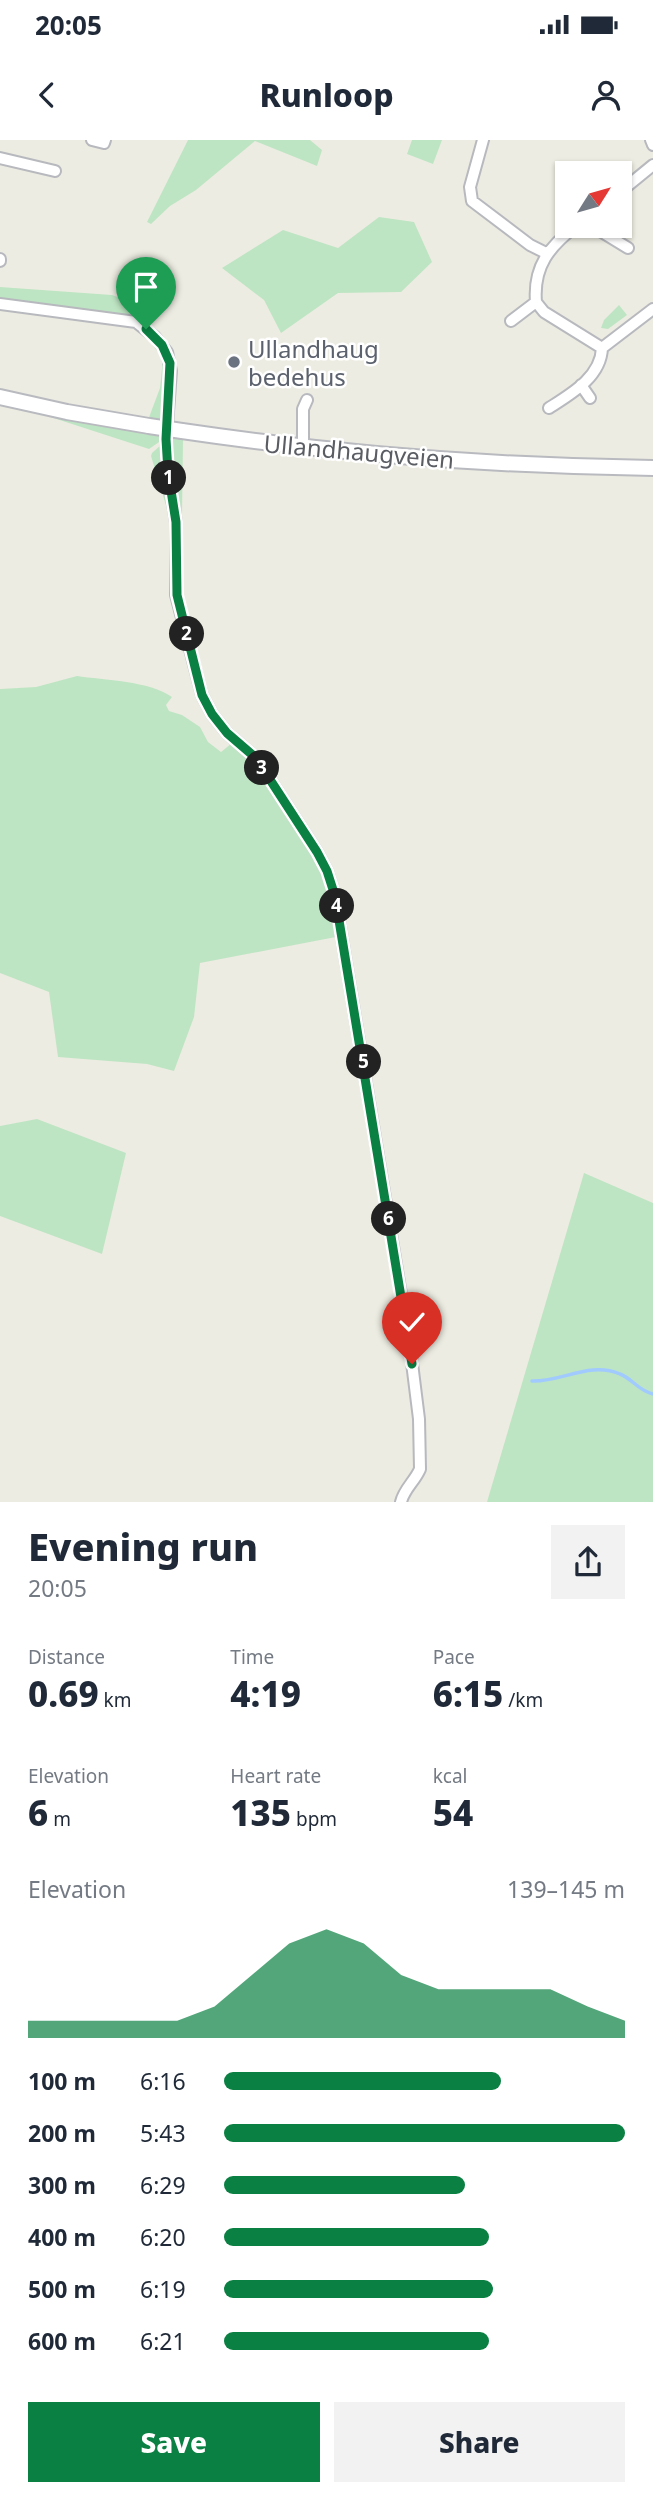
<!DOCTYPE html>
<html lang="en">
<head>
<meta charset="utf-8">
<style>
	body { margin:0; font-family:"Noto Sans",sans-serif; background:#f2f2f3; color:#1f2937; height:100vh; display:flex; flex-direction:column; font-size:26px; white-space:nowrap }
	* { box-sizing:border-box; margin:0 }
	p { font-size:23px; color:#747a83 }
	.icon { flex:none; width:38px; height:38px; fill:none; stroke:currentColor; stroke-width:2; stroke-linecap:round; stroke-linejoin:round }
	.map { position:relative; height:1362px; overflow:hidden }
	.drawer { display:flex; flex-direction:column; background:#fff; flex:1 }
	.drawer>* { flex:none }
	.needle { width:46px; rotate:53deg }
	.tools { position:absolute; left:555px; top:21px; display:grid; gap:14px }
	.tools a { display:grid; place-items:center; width:77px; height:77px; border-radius:0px; background:#fff; box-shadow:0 2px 5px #0004; font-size:35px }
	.pin { position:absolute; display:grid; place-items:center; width:60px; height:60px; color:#fff; margin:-72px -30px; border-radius:50% 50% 50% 0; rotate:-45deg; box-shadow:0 0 7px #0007 }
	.pin .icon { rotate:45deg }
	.km { position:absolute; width:35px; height:35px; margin:-18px; border-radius:50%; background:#222; color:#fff; font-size:19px; line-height:35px; text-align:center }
	.round { display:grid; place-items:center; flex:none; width:74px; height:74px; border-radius:0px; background:#f2f2f3 }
	.headline { display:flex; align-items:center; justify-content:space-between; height:119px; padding:0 28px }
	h1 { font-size:38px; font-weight:800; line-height:52px }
	.figures { display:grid; grid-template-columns:repeat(3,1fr); gap:10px; height:119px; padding:7px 28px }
	.figures div { display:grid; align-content:center }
	.figures b { font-size:35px; font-weight:800 }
	.figures small { font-size:19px; font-weight:400 }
	.figures p { font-size:19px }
	.chart { height:196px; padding:14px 28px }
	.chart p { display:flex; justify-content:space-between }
	.chart svg { width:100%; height:126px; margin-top:7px; fill:#0b8043; opacity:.7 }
	.cta { display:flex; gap:14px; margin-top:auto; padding:14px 28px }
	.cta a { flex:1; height:80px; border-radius:0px; background:#0b8043; color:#fff; font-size:28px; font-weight:800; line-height:80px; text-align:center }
	.cta a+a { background:#f2f2f3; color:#1f2937 }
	ul { padding:0 28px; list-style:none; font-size:23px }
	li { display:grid; grid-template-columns:112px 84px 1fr; align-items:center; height:52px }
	li i { height:18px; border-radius:9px; background:#0b8043 }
	.status { display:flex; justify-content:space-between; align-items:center; height:49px; padding:0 35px; background:#fff; direction:ltr }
	.status svg { height:19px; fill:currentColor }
	header { display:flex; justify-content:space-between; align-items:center; height:91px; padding:0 28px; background:#fff; font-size:32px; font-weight:800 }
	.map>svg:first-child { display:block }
	.green { fill:#bee5c3 }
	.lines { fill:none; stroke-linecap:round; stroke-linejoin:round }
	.stream { stroke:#a1cafe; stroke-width:3.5 }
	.street-casing { stroke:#b7b9be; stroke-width:14 }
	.secondary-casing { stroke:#b8bac0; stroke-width:18 }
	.street { stroke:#fff; stroke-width:10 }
	.secondary { stroke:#fff; stroke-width:14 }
	.secondary-bridge-casing { stroke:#b8bac0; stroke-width:18; stroke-linecap:butt }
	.secondary-bridge { stroke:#fff; stroke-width:14 }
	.route-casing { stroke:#fff; stroke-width:14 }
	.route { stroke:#0b8043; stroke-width:9 }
	.worship-dot { fill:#6b7280; stroke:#fff; stroke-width:2.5 }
	.labels { text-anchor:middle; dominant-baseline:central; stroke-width:5; stroke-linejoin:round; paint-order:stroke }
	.worship-label { font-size:24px; fill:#5b616d; stroke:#fff; text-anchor:start }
	.street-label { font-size:24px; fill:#5a5d63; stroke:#fff }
</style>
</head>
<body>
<div class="status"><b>20:05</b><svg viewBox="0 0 49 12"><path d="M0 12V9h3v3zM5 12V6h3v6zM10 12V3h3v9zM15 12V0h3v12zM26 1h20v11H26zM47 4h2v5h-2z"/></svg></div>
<header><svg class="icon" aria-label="back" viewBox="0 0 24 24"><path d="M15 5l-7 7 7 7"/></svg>Runloop<svg class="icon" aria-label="person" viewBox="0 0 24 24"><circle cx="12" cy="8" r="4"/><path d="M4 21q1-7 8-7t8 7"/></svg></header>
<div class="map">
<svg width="653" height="1362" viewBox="0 0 653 1362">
	<rect width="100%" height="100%" fill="#edece2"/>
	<path class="green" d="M188,0h122l12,10 -5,16 -62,-25 -59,49 -26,16 -19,18 -4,-2z
		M412,0h30l-9,24 -26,-10z
		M379,77l35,5 18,40 -31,30 -63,1 -57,40 -17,-33 -42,-32 61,-38 55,18z
		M0,147l112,8 22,8 1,6 -2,4 -6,2 -127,-16z
		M619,165l8,10 -19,14 -7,-1 3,-8z
		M163,219l3,7 -4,56 -14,-2 12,-32z
		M35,272l127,24v4l-13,9z
		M170,297l13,2 -1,79h-2l-6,-34z
		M162,304l9,78 -20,-66 1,-3z
		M77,536c27,4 73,5 95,21l-6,8 3,6 13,4 18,12 8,15 13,10 11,-9 19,17 67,103 12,29 11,44 -141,27 -6,54 -20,54 -27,-7 -89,-7 -9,-65 -49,-19v-284l36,-2z
		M37,979l89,34 -24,101 -102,-38v-90z
		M584,1033l69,30v299h-166z"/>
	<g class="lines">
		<path class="stream" d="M532,1241c30,1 58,-20 88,-7 13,5 17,16 33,20"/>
		<defs>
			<path id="street" d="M92,0l12,3 1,-3
				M483,0l-13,47 2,14 58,44 16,8
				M651,0l2,5
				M0,18l55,13
				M620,52l33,-27
				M592,86l36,22
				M0,119v2
				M536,162c-3,-36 14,-56 40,-76
				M0,164l136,18 19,15 12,15 4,19 -5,68 2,34 8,49v73l26,100 10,19 15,19 29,25 61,94 10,19 8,25 76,459 8,64 1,50c-5,12 -16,20 -19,33
				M511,181l25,-19 8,10 58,36
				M581,245l9,13
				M549,268c22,-14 52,-31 53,-60l51,-39
				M303,308v-39l4,-9"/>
			<path id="secondary" d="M0,257l67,15 82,14
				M182,291c156,23 313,35 471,37"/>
		</defs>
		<use href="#street" class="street-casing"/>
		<use href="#secondary" class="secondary-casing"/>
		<use href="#street" class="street"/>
		<use href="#secondary" class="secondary"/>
		<defs>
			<path id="secondary-bridge" d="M149,286l33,5"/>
		</defs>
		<use href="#secondary-bridge" class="secondary-bridge-casing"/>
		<use href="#secondary-bridge" class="secondary-bridge"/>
	</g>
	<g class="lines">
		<defs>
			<path id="route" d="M146,189l16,16 8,18 -4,76 2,33 8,50 1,73 25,100 10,19 15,19 29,25 61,94 10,19 8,25 77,468"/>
		</defs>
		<use href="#route" class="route-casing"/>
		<use href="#route" class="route"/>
	</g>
	<circle class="worship-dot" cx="234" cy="222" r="7"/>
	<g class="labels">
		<g class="worship-label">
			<text x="248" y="208">Ullandhaug<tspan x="248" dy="28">bedehus</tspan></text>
		</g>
		<g class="street-label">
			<text transform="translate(359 311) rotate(5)">Ullandhaugveien</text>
		</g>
	</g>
</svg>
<div class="tools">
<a><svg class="needle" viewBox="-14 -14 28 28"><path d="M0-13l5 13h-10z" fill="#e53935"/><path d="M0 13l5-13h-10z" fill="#747a83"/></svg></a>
</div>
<div class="pin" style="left:146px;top:189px;background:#1e9e55"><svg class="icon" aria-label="arrive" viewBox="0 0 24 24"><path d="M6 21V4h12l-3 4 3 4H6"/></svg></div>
<div class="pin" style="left:412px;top:1224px;background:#d93025"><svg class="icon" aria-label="check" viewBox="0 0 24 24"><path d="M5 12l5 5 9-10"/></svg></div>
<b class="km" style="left:169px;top:338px">1</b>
<b class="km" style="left:187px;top:494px">2</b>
<b class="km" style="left:262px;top:628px">3</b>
<b class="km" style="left:337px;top:766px">4</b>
<b class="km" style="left:364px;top:922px">5</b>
<b class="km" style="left:389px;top:1079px">6</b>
</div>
<section class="drawer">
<div class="headline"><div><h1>Evening run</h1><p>20:05</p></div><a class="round"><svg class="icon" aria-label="share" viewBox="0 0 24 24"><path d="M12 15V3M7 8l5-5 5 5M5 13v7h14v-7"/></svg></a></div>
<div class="figures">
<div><p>Distance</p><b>0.69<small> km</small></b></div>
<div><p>Time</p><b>4:19</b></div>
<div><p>Pace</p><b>6:15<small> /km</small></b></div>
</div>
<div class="figures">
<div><p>Elevation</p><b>6<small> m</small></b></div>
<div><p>Heart rate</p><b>135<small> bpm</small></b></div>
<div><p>kcal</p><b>54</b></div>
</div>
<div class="chart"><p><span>Elevation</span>139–145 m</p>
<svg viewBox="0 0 160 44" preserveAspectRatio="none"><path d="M0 44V38L10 38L20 38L30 38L40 38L50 33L60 22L70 11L80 6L90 11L100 22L110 27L120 27L130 27L140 27L150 33L160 38V44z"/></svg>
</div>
<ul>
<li><b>100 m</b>6:16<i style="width:69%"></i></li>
<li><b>200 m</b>5:43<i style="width:100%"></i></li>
<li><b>300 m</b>6:29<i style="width:60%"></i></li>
<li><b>400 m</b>6:20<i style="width:66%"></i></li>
<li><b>500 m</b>6:19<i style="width:67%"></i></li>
<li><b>600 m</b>6:21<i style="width:66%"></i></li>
</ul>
<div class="cta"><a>Save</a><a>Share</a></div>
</section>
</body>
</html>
